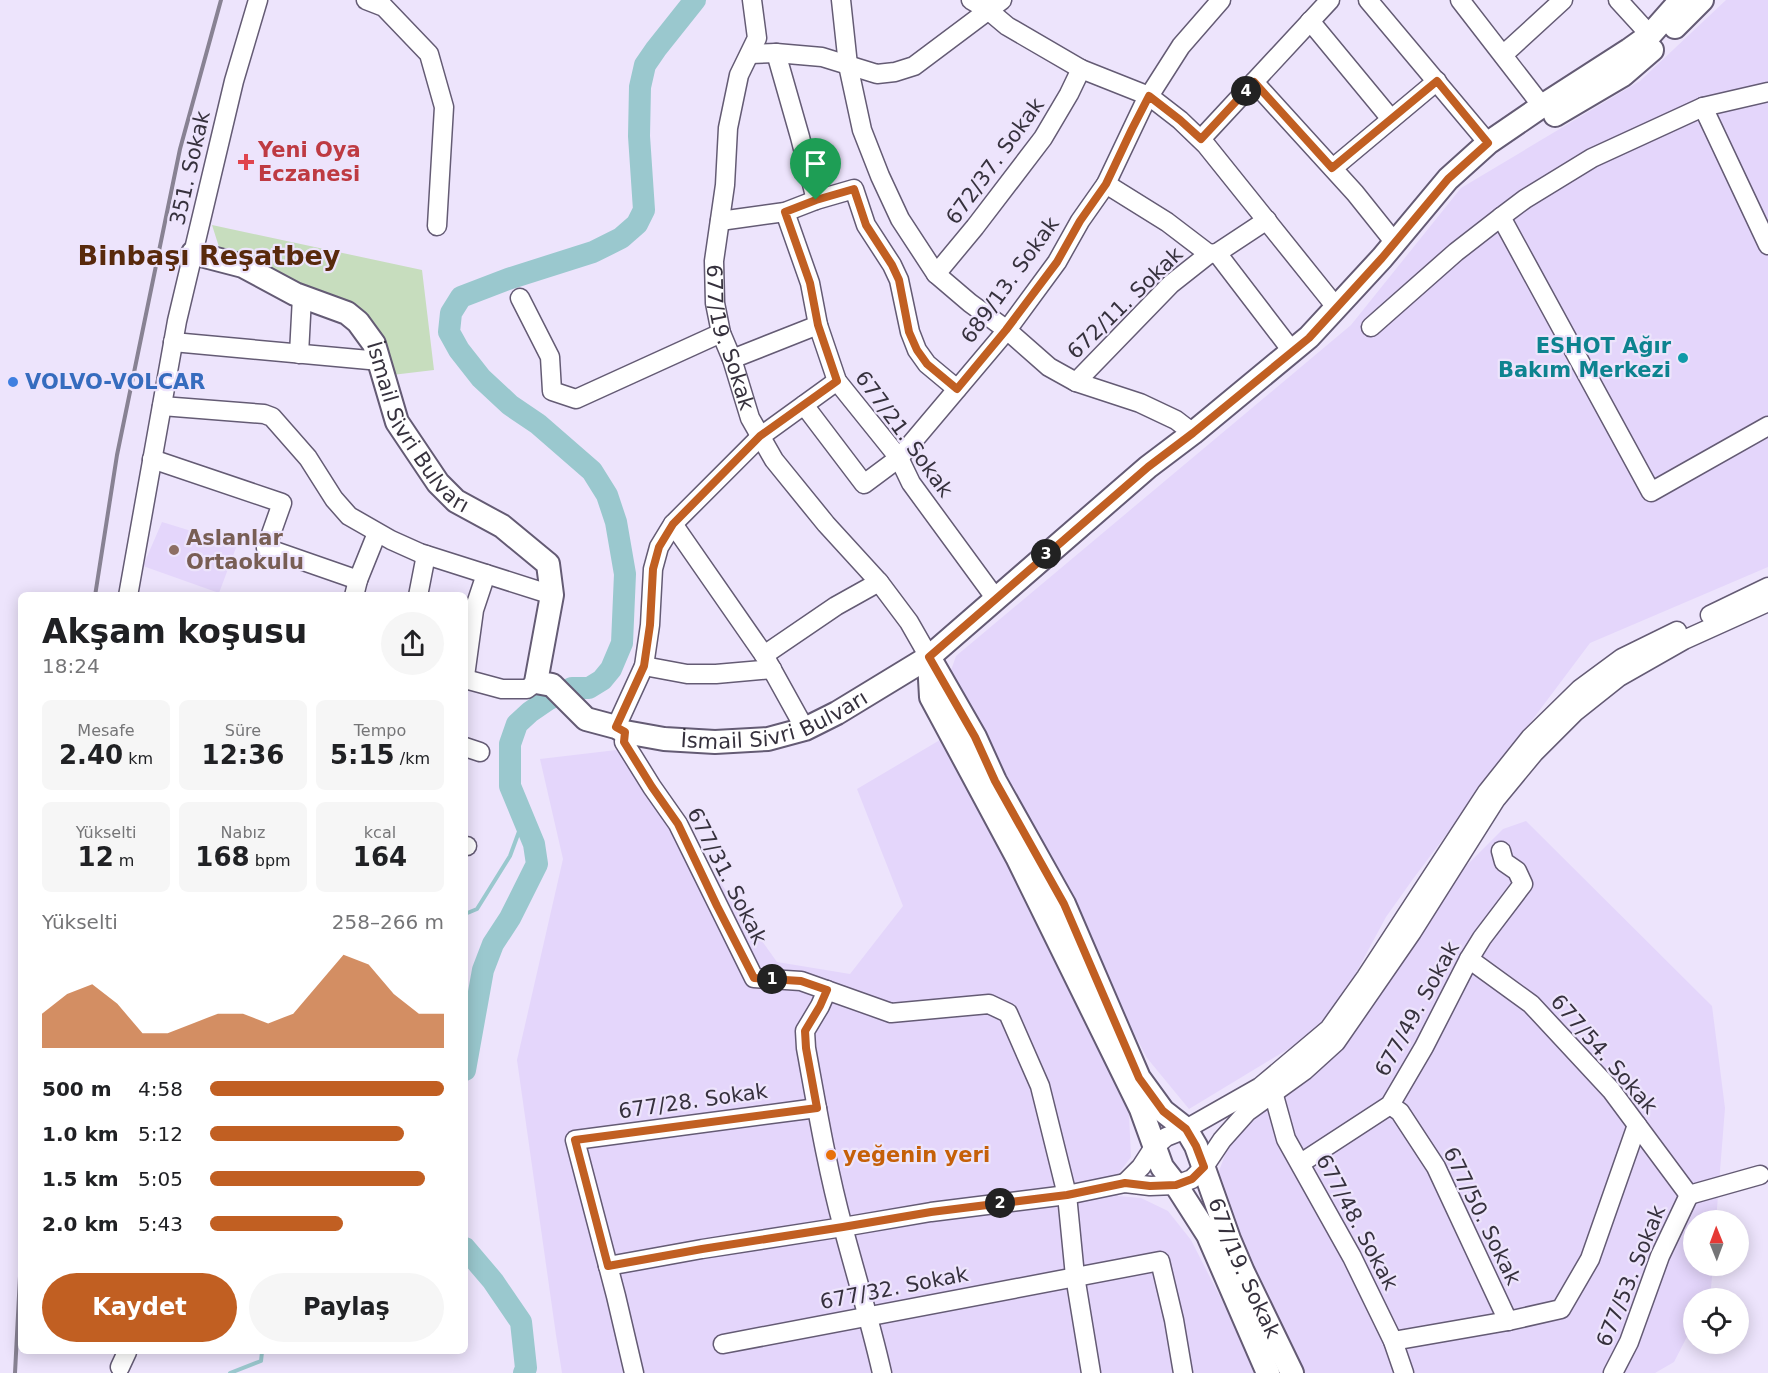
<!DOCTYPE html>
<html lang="tr">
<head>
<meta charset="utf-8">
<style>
	body { margin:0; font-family:"DejaVu Sans",sans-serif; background:#f6f6f6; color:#202124; height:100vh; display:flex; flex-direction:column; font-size:22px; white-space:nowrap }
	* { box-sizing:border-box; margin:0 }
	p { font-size:20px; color:#757577 }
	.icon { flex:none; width:33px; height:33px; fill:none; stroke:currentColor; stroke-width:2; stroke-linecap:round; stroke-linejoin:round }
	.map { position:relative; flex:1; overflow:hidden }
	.panel { position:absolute; left:18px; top:592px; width:450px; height:762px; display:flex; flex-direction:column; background:#fff; border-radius:9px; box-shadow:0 3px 15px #0003 }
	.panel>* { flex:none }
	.needle { width:39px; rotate:359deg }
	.controls { position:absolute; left:1683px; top:1210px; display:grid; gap:12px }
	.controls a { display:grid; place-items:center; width:66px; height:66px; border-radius:50%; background:#fff; box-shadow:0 3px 15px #0003; font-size:30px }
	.pin { position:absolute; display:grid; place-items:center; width:51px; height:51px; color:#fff; margin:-62px -26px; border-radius:50% 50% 50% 0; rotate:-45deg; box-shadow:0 0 6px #0007 }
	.pin .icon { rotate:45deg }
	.km { position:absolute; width:30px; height:30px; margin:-15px; border-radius:50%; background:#222; color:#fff; font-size:16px; line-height:30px; text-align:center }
	.round { display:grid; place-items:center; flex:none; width:63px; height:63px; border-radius:32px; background:#f6f6f6 }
	.overview { display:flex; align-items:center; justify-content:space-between; height:102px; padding:0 24px }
	h1 { font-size:33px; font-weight:700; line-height:45px }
	.figures { display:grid; grid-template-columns:repeat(3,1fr); gap:9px; height:102px; padding:6px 24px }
	.figures div { display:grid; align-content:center; border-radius:9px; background:#f6f6f6; text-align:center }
	.figures b { font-size:26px; font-weight:700 }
	.figures small { font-size:16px; font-weight:400 }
	.figures p { font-size:16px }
	.chart { height:168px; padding:12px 24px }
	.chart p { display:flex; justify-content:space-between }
	.chart svg { width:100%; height:108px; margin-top:6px; fill:#c15f22; opacity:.7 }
	.action { display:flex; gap:12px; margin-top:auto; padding:12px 24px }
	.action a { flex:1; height:69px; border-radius:36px; background:#c15f22; color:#fff; font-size:24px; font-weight:700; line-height:69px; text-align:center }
	.action a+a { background:#f6f6f6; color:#202124 }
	ul { padding:0 24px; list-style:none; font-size:20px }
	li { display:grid; grid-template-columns:96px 72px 1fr; align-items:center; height:45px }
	li i { height:15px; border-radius:8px; background:#c15f22 }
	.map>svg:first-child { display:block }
	.built { fill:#e4d6fb }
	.green { fill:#c7ddbe }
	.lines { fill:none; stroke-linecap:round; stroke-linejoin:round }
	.stream { stroke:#9ac8ce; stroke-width:4 }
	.river { stroke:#9ac8ce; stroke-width:22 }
	.minor-casing { stroke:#645b74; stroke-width:21 }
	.major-casing { stroke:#645b74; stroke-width:26 }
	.minor { stroke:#fff; stroke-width:18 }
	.major { stroke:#fff; stroke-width:22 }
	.rail { stroke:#888293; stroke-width:4 }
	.route-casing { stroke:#fff; stroke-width:12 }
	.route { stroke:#c15f22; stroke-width:8 }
	.health-dot { fill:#e0444e; stroke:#ede4fc; stroke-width:2 }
	.culture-dot { fill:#0f9aa8; stroke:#ede4fc; stroke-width:2 }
	.shop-dot { fill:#3f7fe0; stroke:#ede4fc; stroke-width:2 }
	.education-dot { fill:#8d6e63; stroke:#ede4fc; stroke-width:2 }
	.food-dot { fill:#e8710a; stroke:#ede4fc; stroke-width:2 }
	.labels { text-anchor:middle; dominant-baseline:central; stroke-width:4.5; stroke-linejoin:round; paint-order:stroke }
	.health-label { font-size:21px; font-weight:bold; fill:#be3a42; stroke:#ede4fc; text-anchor:start }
	.street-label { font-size:21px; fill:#36313d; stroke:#ede4fc }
	.culture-label { font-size:21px; font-weight:bold; fill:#0d838f; stroke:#ede4fc; text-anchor:end }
	.shop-label { font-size:21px; font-weight:bold; fill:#366cbe; stroke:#ede4fc; text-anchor:start }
	.education-label { font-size:21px; font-weight:bold; fill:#785e54; stroke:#ede4fc; text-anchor:start }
	.food-label { font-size:21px; font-weight:bold; fill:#c56008; stroke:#ede4fc; text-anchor:start }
	.district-label { font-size:27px; font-weight:bold; fill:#58290c; stroke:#ede4fc }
</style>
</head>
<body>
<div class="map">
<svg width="1768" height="1373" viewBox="0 0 1768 1373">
	<rect width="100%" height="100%" fill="#ede4fc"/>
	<path class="built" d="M1726,0h42v567l-178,76 -177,236 -27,38 -58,108 -139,84 -42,-51 -199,-379 8,-23 395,-331 110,-137 179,-107z
		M162,522l75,23 -18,48 -76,-27z
		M945,737l38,69 61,133 85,175 2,43 -15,20 2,19 23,2 27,13 23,29 68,133h-697l-6,-38 -39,-275 46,-201 -23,-100 85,-10 152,213 73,12 53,-68 -46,-117z
		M1526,821l186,185 13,102 -9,113h-22v45h19l-2,22 -5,11h-12l-1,26 -19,37 -19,11h-357l-53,-130 -20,-32 -9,-32 12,-32 29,-30 80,-64 125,-183 41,-41z"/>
	<path class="green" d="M212,225l210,45 12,100 -42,5 -7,-27 -132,-86 -34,-15z"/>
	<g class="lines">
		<path class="stream" d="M465,914l12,-5 33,-53 14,-38
			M230,1373l31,-12 1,-9"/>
		<path class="river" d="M465,1070l18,-100 10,-26 17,-26 27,-54 -3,-20 -24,-58v-42l7,-20 13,-12 19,-13 23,-11h17l13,-8 9,-11 11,-26 3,-69 -9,-52 -9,-27 -15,-24 -54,-47 -28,-19 -29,-27 -22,-28 -10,-18 2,-19 10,-16 47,-18 85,-27 28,-14 16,-14 7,-14 -5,-74 1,-49 5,-22 11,-16 39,-49
			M465,1248l28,33 28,41 5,46 -2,5"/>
		<defs>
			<g id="minor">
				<path d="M366,0l18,7 45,47 15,53 -7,119"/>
				<path id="s1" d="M752,0l5,38 -18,37 -11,53 -3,57 -11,76 1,42 6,30 11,26 18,59 24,42 52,64 53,58 30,40 20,35"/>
				<path d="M841,0l7,65 14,65 18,46 20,43 36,55 34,29 37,27 42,37 27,15 64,21 36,17 17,13"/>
				<path d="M971,0l17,10 19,16 74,43 68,27 31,24 26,25 130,162"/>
				<path d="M1368,0l120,143"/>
				<path d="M1460,0l82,106"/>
				<path d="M1618,0l32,35"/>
				<path d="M1310,21l81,98"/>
				<path d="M776,53l24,84 16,63"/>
				<path d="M750,54l26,-1 46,4 55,17 18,-2 19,-6 88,-66"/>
				<path d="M1503,55l60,-55"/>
				<path d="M1254,82l101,111 40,50"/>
				<path d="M1703,107l65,138"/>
				<path d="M1201,139l129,-139"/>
				<path d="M1333,168l104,-87"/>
				<path d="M1106,184l61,38 42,32"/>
				<path d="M785,212l25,71 8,42 19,56 62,77 12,25 85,116"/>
				<path d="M1501,217l150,275 117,-66"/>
				<path d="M720,221l65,-9 31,-12 38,-11 12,36 26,40 7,15 11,52 7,18 10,14 30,25"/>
				<path d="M1217,253l75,98"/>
				<path d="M936,274l39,-47 68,-89 26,-44 12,-25"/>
				<path d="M520,298l30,59 2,34 24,8 145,-66"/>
				<path d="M1371,327l85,-75 45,-35 24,-18 67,-41 111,-51 65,-15"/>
				<path d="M173,342l207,19"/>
				<path d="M299,354l3,-57"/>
				<path d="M732,359l86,-34"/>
				<path d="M1076,382l95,-98 38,-30 8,-1 50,-33"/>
				<path d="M804,405l60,79 35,-26 108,-128 50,-68 23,-41 26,-37 38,-80 37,-58 40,-46"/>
				<path d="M162,406l102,8 8,3 36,41 26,41 15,17 42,24 29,13 132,42"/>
				<path d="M152,459l130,44 -16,45 92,32"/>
				<path d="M673,524l91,131 41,74"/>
				<path d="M128,596l49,-275 57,-240 24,-81"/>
				<path d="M354,596l4,-16 19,-47"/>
				<path d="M418,596l8,-41"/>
				<path d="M1710,615l58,-28"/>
				<path d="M764,655l72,-49 43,-24"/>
				<path d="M644,666l43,8h29l56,-5"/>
				<path d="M465,676l9,-66 12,-36"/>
				<path d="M465,679l37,10h25l9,-7"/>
				<path d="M616,727l28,-61 6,-41 3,-56 6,-22 14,-23 88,-88 76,-55"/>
				<path d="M625,732l-1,10 28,45 26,37 76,154 47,3 90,32 98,-9 19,9 32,73 27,109 8,81 16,97"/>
				<path d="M465,747l15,5"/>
				<path d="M465,846h2"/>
				<path d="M1469,959l62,45 80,86 78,105"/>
				<path d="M827,990l-7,16 -15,25 1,17c11,60 21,120 37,179 13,49 28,97 39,146"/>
				<path d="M1273,1092l13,47 66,118 41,84 11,32"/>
				<path d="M1390,1105l10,7 36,55 72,154"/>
				<path d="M1301,1163l89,-58 34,-58 45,-88 13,-21 41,-54 -6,-13 -13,-9 -3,-11"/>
				<path d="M1125,1183l16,-16 13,-20 12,-10 20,-8 74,-42 69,-58 37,-52 121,-185 43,-54 50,-49 42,-31 55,-27"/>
				<path d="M1689,1195l71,-20"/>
				<path d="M608,1266l94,-17 141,-22 88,-15 136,-17 58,-12 25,3 26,-1 16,-6 12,-12 18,-27 25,-28 57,-41 32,-29 76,-110 84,-133 38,-46 41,-41 44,-35 65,-37 84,-38"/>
				<path d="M1393,1341l115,-20 53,-12 29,-50 47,-134"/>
				<path d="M723,1344l437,-83 14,59 9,53"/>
				<path d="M120,1367l7,-15"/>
				<path d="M634,1373l-18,-77 -41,-156 242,-32"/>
				<path d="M1613,1373l16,-31 31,-86 29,-61"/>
			</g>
			<g id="major">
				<path d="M1675,27l27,-27"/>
				<path d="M1555,115l68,-40 29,-25"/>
				<path id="s2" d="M193,253l50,13 52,28 52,19 11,9 16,22 23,78 41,61 18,18 46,25 46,38 4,31 -16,87 16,3 34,34 30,8 9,5 39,7 51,3 53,-3 37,-10 32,-16 92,-56 219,-190 45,-34 116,-96 73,-79 66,-79 40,-36 54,-37 87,-56 21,-15 31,-35"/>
				<path id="s3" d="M929,657l46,80 20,44 69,123 75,174 24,33 23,18 10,17 33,93 14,33 49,101"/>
				<path d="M929,661l2,36 86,160 124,252 21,58 14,18 32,50 60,138"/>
			</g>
		</defs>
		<use href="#minor" class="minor-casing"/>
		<use href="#major" class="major-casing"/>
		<use href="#minor" class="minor"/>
		<use href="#major" class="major"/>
		<path class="rail" d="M95,596l22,-141 63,-306 41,-149
			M15,1373l6,-116"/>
	</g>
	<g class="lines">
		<defs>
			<path id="route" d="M1437,81l51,62 -40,36 -66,79 -73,80 -116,95 -45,34 -219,190 46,80 20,44 69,123 75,174 24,33 23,18 10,17 8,21 -12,12 -16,6 -26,1 -25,-3 -58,12 -136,17 -88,15 -141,22 -94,17 -33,-126 242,-32 -11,-60 -1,-17 15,-25 7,-16 -26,-9 -47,-3 -37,-72 -39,-82 -26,-37 -28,-45 1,-10 -9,-5 28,-61 6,-41 3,-56 6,-22 14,-23 87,-88 77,-55 -19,-56 -8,-42 -25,-71 31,-12 38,-11 12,36 26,40 7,15 10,52 8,18 10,14 30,25 49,-59 51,-68 23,-41 26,-37 26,-55 17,-33 31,24 21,19 53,-57 78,86z"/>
		</defs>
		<use href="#route" class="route-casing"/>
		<use href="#route" class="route"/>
	</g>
	<path class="health-dot" d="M243 153h6v6h6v6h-6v6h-6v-6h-6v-6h6z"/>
	<circle class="culture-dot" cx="1683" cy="358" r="6"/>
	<circle class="shop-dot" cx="13" cy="382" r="6"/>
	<circle class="education-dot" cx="174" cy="550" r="6"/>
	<circle class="food-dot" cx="831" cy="1155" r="6"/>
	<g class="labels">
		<g class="health-label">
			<text x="258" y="150">Yeni Oya<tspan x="258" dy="24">Eczanesi</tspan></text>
		</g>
		<g class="street-label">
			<text transform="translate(995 161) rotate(-54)">672/37. Sokak</text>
			<text transform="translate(190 168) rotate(-77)">351. Sokak</text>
			<text transform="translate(1010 280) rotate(-54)">689/13. Sokak</text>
			<text transform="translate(1125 303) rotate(-44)">672/11. Sokak</text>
			<text stroke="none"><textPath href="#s1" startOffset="346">677/19. Sokak</textPath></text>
			<text stroke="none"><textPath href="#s2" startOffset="303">İsmail Sivri Bulvarı</textPath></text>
			<text transform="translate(904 434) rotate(54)">677/21. Sokak</text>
			<text stroke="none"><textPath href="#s2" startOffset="879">İsmail Sivri Bulvarı</textPath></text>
			<text transform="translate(727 876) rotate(63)">677/31. Sokak</text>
			<text transform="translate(1417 1009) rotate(-61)">677/49. Sokak</text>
			<text transform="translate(1604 1054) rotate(49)">677/54. Sokak</text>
			<text transform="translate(693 1101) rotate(-8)">677/28. Sokak</text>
			<text transform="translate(1482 1216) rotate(64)">677/50. Sokak</text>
			<text transform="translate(1357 1222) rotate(62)">677/48. Sokak</text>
			<text stroke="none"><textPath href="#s3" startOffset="692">677/19. Sokak</textPath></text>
			<text transform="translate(1631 1276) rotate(-68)">677/53. Sokak</text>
			<text transform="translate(894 1288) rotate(-11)">677/32. Sokak</text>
		</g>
		<g class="culture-label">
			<text x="1671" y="346">ESHOT Ağır<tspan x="1671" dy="24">Bakım Merkezi</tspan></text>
		</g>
		<g class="shop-label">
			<text x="25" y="382">VOLVO-VOLCAR</text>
		</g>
		<g class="education-label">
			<text x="186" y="538">Aslanlar<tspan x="186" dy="24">Ortaokulu</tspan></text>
		</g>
		<g class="food-label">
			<text x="843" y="1155">yeğenin yeri</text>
		</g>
		<g class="district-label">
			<text x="209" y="255">Binbaşı Reşatbey</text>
		</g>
	</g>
</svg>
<div class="controls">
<a><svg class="needle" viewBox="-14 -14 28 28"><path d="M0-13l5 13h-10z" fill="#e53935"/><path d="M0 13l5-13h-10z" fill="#757577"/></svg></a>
<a><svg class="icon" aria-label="locate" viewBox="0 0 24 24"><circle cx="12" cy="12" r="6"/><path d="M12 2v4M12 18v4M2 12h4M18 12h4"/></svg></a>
</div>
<div class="pin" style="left:816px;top:200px;background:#1e9e55"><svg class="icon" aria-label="arrive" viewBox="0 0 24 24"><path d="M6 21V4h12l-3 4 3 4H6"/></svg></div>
<b class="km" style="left:772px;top:979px">1</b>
<b class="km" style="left:1000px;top:1203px">2</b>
<b class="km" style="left:1046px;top:554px">3</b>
<b class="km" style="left:1246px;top:91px">4</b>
<section class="panel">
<div class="overview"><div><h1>Akşam koşusu</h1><p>18:24</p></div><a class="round"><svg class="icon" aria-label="share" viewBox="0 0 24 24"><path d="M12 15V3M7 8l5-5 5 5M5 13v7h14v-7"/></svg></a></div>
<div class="figures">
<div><p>Mesafe</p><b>2.40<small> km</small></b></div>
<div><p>Süre</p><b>12:36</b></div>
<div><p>Tempo</p><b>5:15<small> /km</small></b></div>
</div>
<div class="figures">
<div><p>Yükselti</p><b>12<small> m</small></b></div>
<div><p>Nabız</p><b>168<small> bpm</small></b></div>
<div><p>kcal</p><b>164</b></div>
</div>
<div class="chart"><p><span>Yükselti</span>258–266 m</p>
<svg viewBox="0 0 160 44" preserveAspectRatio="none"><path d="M0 44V30L10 22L20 18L30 26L40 38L50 38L60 34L70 30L80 30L90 34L100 30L110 18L120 6L130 10L140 22L150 30L160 30V44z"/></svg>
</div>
<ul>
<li><b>500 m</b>4:58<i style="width:100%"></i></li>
<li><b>1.0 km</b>5:12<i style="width:83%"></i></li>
<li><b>1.5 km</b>5:05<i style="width:92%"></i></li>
<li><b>2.0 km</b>5:43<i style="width:57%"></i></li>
</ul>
<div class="action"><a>Kaydet</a><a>Paylaş</a></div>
</section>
</div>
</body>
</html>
